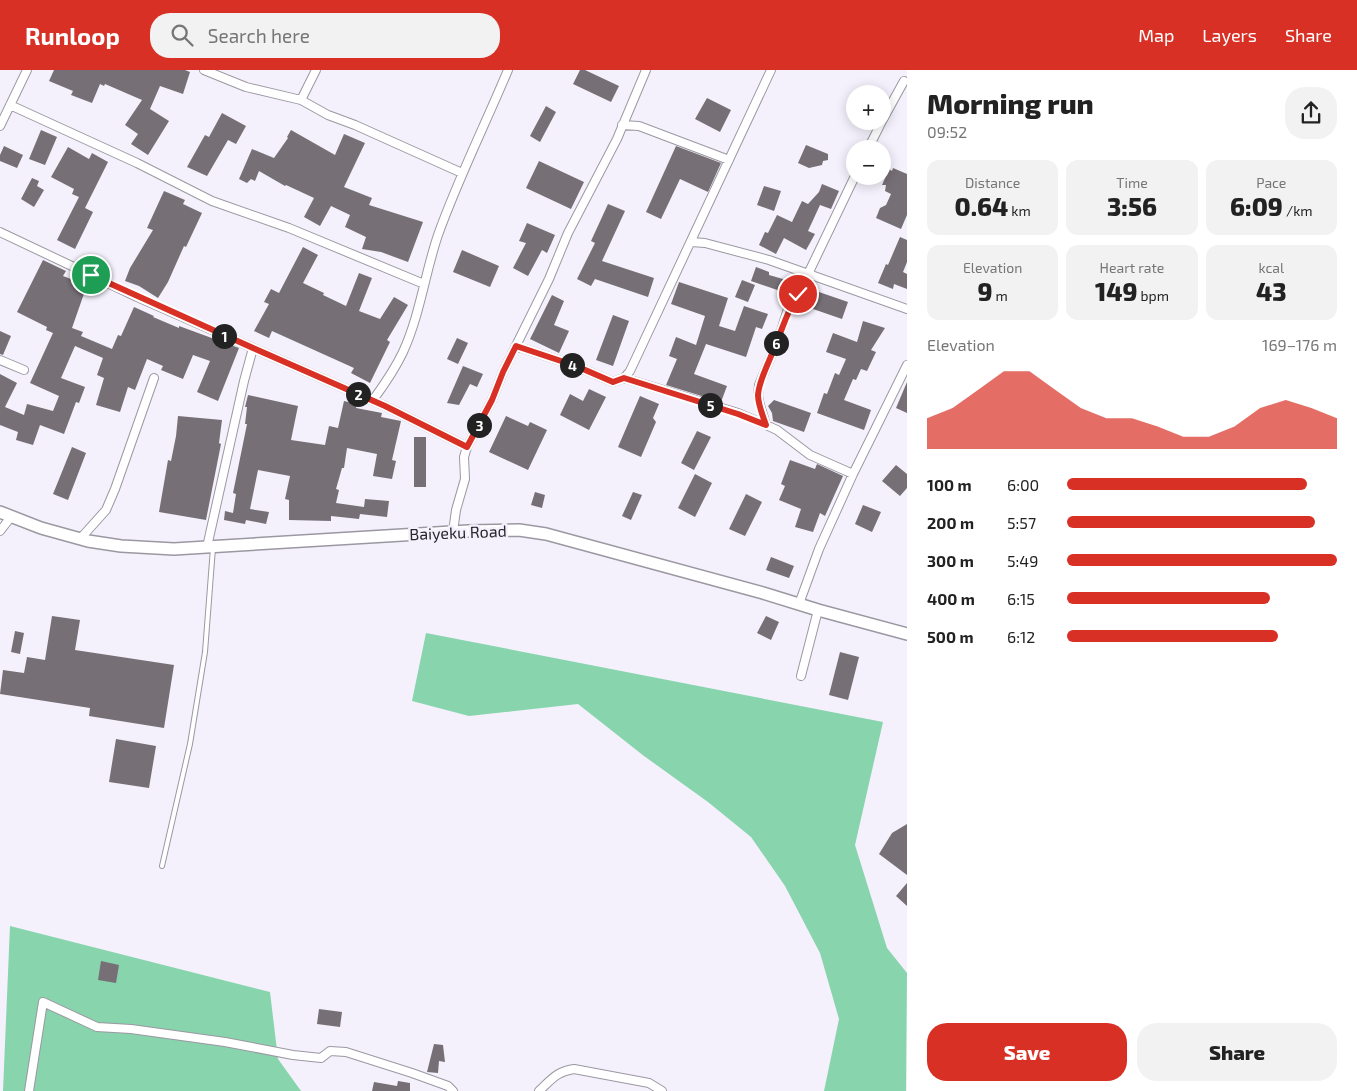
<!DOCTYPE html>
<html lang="en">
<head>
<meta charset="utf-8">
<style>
	body { margin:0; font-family:"Exo 2",sans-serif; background:#f2f2f2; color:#222; height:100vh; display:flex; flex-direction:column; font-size:19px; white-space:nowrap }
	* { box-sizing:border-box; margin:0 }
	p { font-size:16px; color:#767676 }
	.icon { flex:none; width:28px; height:28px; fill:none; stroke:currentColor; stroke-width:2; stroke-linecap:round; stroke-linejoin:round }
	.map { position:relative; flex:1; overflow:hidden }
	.panel { display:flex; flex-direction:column; background:#fff; width:450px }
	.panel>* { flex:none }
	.buttons { position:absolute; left:846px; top:15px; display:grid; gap:10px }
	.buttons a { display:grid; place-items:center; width:45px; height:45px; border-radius:50%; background:#fff; box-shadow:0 2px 12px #0003; font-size:25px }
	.pin { position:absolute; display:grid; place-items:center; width:42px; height:42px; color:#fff; margin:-21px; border:2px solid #fff; border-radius:50%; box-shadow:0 1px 5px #0007 }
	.km { position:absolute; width:25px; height:25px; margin:-12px; border-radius:50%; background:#222; color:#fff; font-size:14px; line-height:25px; text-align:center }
	.round { display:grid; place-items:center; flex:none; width:52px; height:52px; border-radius:20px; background:#f2f2f2 }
	.head { display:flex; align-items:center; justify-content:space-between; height:85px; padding:0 20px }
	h1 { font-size:28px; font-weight:800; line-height:38px }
	.metrics { display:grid; grid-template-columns:repeat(3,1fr); gap:8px; height:85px; padding:5px 20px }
	.metrics div { display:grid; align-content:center; border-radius:12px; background:#f2f2f2; text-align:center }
	.metrics b { font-size:25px; font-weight:800 }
	.metrics small { font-size:14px; font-weight:400 }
	.metrics p { font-size:14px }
	.chart { height:140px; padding:10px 20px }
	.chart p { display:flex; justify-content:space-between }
	.chart svg { width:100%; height:90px; margin-top:5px; fill:#d93025; opacity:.7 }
	.button { display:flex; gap:10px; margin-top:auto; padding:10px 20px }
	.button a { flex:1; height:58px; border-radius:20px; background:#d93025; color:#fff; font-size:20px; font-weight:800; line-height:58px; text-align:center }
	.button a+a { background:#f2f2f2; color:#222 }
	ul { padding:0 20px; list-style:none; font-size:16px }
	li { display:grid; grid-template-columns:80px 60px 1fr; align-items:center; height:38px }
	li i { height:12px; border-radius:6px; background:#d93025 }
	header { display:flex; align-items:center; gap:30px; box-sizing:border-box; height:70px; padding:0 25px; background:#d93025; color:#fff }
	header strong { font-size:24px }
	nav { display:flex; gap:28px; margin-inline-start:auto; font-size:18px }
	.search { width:350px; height:45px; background:#f2f2f2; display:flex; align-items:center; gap:12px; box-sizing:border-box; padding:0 18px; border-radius:20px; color:#767676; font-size:19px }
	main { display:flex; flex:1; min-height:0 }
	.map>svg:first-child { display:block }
	.green { fill:#87d4ad }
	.building { fill:#776f76 }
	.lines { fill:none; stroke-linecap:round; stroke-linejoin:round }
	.lane-casing { stroke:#9b98a2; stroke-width:6 }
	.street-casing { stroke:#9b98a2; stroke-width:10 }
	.secondary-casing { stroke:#9b98a2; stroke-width:14 }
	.lane { stroke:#fff; stroke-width:4 }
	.street { stroke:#fff; stroke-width:8 }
	.secondary { stroke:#fff; stroke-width:11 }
	.route-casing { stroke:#fff; stroke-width:10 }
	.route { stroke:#d93025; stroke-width:6 }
	.labels { text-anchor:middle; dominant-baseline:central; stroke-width:5; stroke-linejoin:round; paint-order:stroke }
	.street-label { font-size:16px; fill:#28272b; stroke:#f4f1fc }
</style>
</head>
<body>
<header>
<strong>Runloop</strong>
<div class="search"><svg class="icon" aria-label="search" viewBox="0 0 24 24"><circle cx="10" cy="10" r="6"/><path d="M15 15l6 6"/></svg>Search here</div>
<nav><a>Map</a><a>Layers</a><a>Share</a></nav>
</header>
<main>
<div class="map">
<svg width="907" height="1021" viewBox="0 0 907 1021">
	<rect width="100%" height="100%" fill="#f4f1fc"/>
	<path class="green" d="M426,563l457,89 -28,123 32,103 20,25 -1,118h-82l15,-72 -19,-66 -35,-67 -34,-49 -43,-35 -64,-46 -66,-52 -109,12 -57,-15z
		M10,856l260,66 8,67 23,32h-298z"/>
	<path class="building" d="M54,0h131l5,2 -7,22 -23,-8 -10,23 19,12 -21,34 -17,-11 7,-10 -13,-9 17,-25 -37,-16 -1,2 -4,-2 -8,19 -21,-8 2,-4 -24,-10z
		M580,0h5l34,16 -8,16 -38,-18z
		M707,28l24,12 -11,22 -25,-13z
		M546,36l10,6 -16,30 -10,-6z
		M222,43l24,13 -10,18 -8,-4 -21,36 -20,-9 18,-32 4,2z
		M41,60l16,7 -12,28 -16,-6z
		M291,60l44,25 9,-21 21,9 -21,44 28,11 -3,7 54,17 -15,40 -27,-10 -19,-3 4,-12 -21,-10 5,-12 -19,-9 -11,20 -16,-9 10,-19 -28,-13 -1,1 -26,-15 -4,10 -4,-2 -4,4 -8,-4 13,-30 22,9 14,-20 -1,-1z
		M806,75l22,9v6l-5,1 -1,4 -13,3 -11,-5z
		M4,76l19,9 -6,13 -17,-7v-6z
		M676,76l45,17 -13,29 -28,-13 -19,40 -15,-7z
		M68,77l21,12 3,-6 16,9 -23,46 8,4 -18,37 -18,-9 22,-43 -7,-3 2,-5 -23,-12z
		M539,91l45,21 -13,27 -45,-21z
		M893,98l14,6v41l-6,14 -25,-11 4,-10 6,-3 5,-11 -6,-3 1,-6h-4l7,-16 3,2z
		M32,108l7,3 -2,5 7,4 -10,17 -13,-8z
		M822,114l17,7 -8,18 -11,-4 -12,26 7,3 -9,16 -22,-12 -8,16 -17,-9 6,-13 3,1 9,-18 15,7 10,-21 6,3 11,-12z
		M764,116l17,5 -7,20 -17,-6z
		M164,121l21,9 -2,4 19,9 -16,34 -2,-1 -16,36 -10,16 -19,-12 -14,-5 5,-13 23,-38 -6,-2z
		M608,134l17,7 -23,50 52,17 -6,19 -53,-18 -4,7 -14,-7 18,-36 -4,-2z
		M527,153l28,12 -8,18 -5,-3 -14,26 -15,-8 13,-25 -7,-2z
		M900,167l7,3v22l-4,10 4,2v15l-13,-5 -1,5 -15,-6 8,-19 2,1z
		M303,177l15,8 -15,28 21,10 -1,2 23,11 13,-33 13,5 -13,33 21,8 14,-22 14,8 -21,35 3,2 -20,41 -19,-10 3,-5 -82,-37 -3,7 -15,-7 15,-27 -5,-2 7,-13 8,4z
		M462,180l37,16 -9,21 -37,-15z
		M43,190l23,11 -3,5 24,9 -15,43 11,4 -2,4 31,13 6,-14 3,1 13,-29 20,9 -1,1 26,11v-2l60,22 -21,53 -21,-9 13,-31 -17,-6 -10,24 -22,-9 2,-4 -16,-7 -12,31 -7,-3 -8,25 -24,-7 8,-27 -7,-3 6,-17 -28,-12 -14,32 24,9 -6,16 -3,-1 -12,32 -24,-9 -7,20 -17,-5 2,-8 -18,-7v-51l17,9 -12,24 19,8 3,-11 26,7 6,-15 -29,-13 23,-50 -7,-3 1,-3 -30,-15z
		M756,197l13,5v3l21,6 -4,12 -35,-12z
		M742,210l13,5 -7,17 -13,-5z
		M679,212l49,16 -9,28 16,5 9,-25 24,8 -6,15 -6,-2 -10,30 -40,-13 -12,30 33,12 -6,16 -55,-17 11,-26 -8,-3 7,-19 20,8 9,-29 -34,-12z
		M819,222l29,10 -6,17 -29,-10z
		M552,225l12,6 -10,24 15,6 -10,22 -29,-14z
		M613,245l16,6 -16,45 -17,-6z
		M863,251l22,7 -14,22 5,2 -9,19 -6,-2 -5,11 -3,-1 -9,21 27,10 -7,20 -47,-17 7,-20 3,1 8,-21 4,2 7,-16 -20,-7 7,-19 24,9z
		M0,261l11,5 -8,19 -3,-1z
		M457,268l11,5 -10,21 -11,-5z
		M463,296l20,8 -6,13 -7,-3 -11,21 -12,-2z
		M907,312v31l-11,-5z
		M589,319l17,8 -17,33 -29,-15 10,-21 13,7z
		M248,325l50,11 -7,34 34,5 4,-19 9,2 6,-27 13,3 -1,4 26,5 -1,4 20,4 -9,39 4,1 -4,18 -19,-3 4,-22 -30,-6 -3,20h-2l-6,21 3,1 -3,13 28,4 1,-8 24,2 -2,16 -27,-3 -1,5 -28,-3v5l-42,-1v-20l-4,-1 5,-23 -32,-6 -8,39 19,3 -3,12 -20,-4 -1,4 -21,-4 1,-9 8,2 3,-19 -3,-1 14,-69h-2l2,-17h-2z
		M640,326l19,8 -6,14 3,4 -15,35 -23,-10z
		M774,330l37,13 -7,19 -31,-11 -1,-8 -4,-7z
		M178,346l44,4 -3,23 2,1 -15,76 -47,-8 9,-52 3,1 5,-25z
		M506,346l22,10 2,-4 17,8 -19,40 -39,-18z
		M697,361l14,6 -17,33 -13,-7z
		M414,367h12v50h-12z
		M72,377l14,6 -18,47 -15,-6z
		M790,390l25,9 2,-5 26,12 -18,40 -5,-3 -7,19 -18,-5 6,-18 -22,-9 6,-14 -4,-2z
		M896,395l11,9v14l-7,8 -18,-15z
		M695,404l17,9 -17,34 -17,-9z
		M535,422l10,3 -3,13 -11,-3z
		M633,422l9,3 -11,25 -9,-4z
		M746,424l16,8 -17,34 -16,-7z
		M863,435l18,7 -9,20 -17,-8z
		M771,487l23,9 -5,12 -23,-8z
		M52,546l28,4 -5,30 99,15 -10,63 -75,-12 1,-8 -90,-14 3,-24 21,3 3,-16 18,3z
		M766,546l13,6 -8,18 -14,-7z
		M15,561l9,2 -4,21 -9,-2z
		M840,582l19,5 -11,43 -19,-5z
		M116,669l40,7 -7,42 -40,-6z
		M907,754v51l-28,-21 13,-21z
		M907,813v23l-11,-10z
		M101,891l18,4 -3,18 -18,-3z
		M319,939l23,3 -2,15 -23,-3z
		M434,974l9,1 2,17 -6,-1 -1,12 -11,-1z
		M398,1011l12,2v8h-38l2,-9 23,4z"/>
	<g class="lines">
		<defs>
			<path id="lane" d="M162,796l28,-122 15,-92 8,-104"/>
			<path id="street" d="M204,0l42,17 55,13 27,15 27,10 107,48
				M301,30l15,-30
				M10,35l127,58 75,38 77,27 135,56
				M882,51l22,-40
				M622,55l17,1 90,34
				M0,56l27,-56
				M868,79l14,-28
				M0,162l137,65 248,109 82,41
				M691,172l14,1 64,17 138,49
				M808,204l47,-98
				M516,276l60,20 37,16 11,-4 6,-7 141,-301
				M0,290l24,10
				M624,308l114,35 28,12 11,5 33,25 43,19
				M373,330c11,-15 22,-31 30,-48 17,-37 22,-79 35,-117 20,-56 47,-110 70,-165
				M766,355l-6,-20 -2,-9 1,-11 20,-48 8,-25 24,-38
				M0,461l11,-14
				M453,462l3,-22 9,-31 -1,-22 3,-10 25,-47 11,-28 46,-93 19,-46 49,-94 29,-69
				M80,469l26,-29 9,-21 39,-111
				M207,477l37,-166 9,-33
				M799,534l20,-55 34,-75 54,-109
				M801,606l17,-66
				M29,1021l14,-89 54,25 34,2 94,13 68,13 28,3 9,-7 16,1 66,21 36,13 5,5
				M539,1021c13,-12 17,-19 35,-22l75,14 13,8"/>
			<path id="secondary" d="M0,442l41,16 47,13 33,5 53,3 294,-18 51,-1 27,4 217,59 55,17 89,24"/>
		</defs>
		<use href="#lane" class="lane-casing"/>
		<use href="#street" class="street-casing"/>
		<use href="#secondary" class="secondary-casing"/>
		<use href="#lane" class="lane"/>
		<use href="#street" class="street"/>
		<use href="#secondary" class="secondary"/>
	</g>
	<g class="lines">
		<defs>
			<path id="route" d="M91,205l162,73 132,58 82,41 25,-47 11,-28 13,-26 60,20 37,16 11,-4 114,36 28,11c-3,-9 -8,-20 -8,-30 1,-15 10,-30 15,-44 9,-20 13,-38 25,-57"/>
		</defs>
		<use href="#route" class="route-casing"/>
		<use href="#route" class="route"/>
	</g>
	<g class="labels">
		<g class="street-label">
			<text transform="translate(458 462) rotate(-2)">Baiyeku Road</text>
		</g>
	</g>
</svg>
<div class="buttons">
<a>+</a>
<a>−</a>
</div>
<div class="pin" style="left:91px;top:205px;background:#1e9e55"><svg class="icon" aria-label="arrive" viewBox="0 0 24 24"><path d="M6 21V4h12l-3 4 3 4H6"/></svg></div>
<div class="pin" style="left:798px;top:224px;background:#d93025"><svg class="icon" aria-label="check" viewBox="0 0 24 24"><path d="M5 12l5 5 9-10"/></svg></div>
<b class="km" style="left:224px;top:266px">1</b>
<b class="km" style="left:358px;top:324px">2</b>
<b class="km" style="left:479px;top:355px">3</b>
<b class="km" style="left:572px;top:295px">4</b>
<b class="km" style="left:710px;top:335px">5</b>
<b class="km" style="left:776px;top:273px">6</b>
</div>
<section class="panel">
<div class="head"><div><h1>Morning run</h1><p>09:52</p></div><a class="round"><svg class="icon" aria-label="share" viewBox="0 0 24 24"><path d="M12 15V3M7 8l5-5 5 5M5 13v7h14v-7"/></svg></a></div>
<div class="metrics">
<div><p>Distance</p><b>0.64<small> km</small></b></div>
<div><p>Time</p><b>3:56</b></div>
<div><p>Pace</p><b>6:09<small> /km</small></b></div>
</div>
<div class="metrics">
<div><p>Elevation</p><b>9<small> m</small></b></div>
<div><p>Heart rate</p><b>149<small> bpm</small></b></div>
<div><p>kcal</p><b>43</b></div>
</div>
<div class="chart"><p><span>Elevation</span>169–176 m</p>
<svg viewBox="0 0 160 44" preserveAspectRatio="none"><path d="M0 44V29L10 24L20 15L30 6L40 6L50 15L60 24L70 29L80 29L90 33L100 38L110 38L120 33L130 24L140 20L150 24L160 29V44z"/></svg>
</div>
<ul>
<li><b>100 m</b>6:00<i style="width:89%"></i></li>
<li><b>200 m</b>5:57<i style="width:92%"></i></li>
<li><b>300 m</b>5:49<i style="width:100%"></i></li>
<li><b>400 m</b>6:15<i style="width:75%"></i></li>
<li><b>500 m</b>6:12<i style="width:78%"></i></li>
</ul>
<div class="button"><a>Save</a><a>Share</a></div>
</section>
</main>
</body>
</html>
